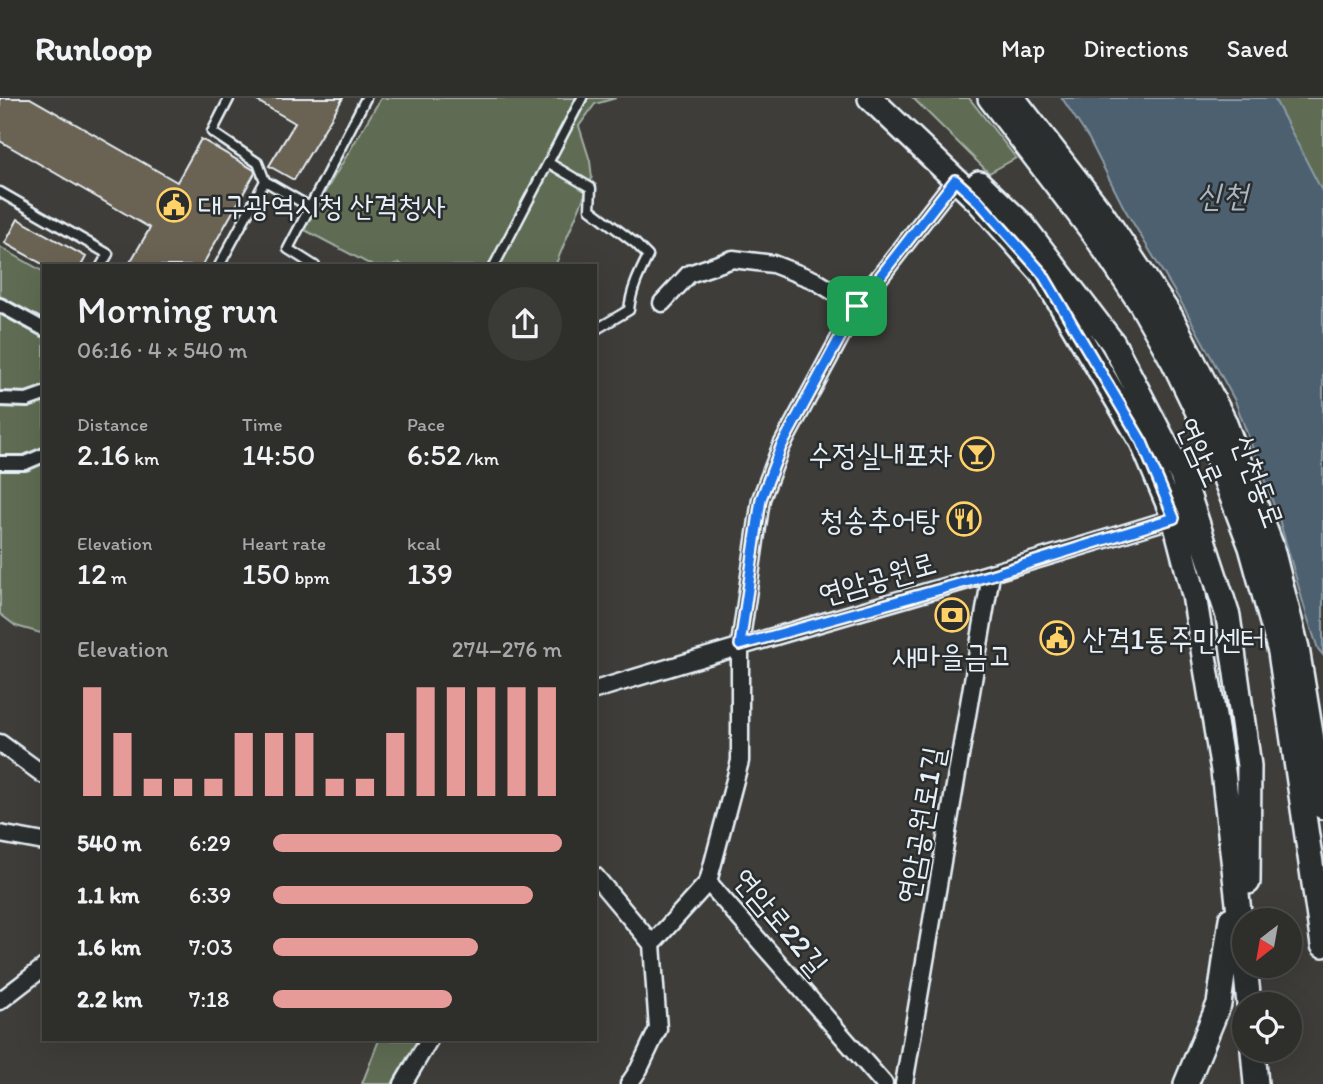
<!DOCTYPE html>
<html lang="en">
<head>
<meta charset="utf-8">
<style>
	body { margin:0; font-family:Itim,"Poor Story",sans-serif; background:#3a3a37; color:#f1f3f6; height:100vh; display:flex; flex-direction:column; font-size:26px; white-space:nowrap }
	* { box-sizing:border-box; margin:0 }
	p { font-size:23px; color:#a7a8a9 }
	.icon { flex:none; width:38px; height:38px; fill:none; stroke:currentColor; stroke-width:2; stroke-linecap:round; stroke-linejoin:round }
	.map { position:relative; flex:1; overflow:hidden }
	.side { position:absolute; left:42px; top:166px; width:555px; height:777px; display:flex; flex-direction:column; background:#2e2e2b; border-radius:0px; box-shadow:0 7px 28px #0002,0 0 0 2px #494a47 }
	.side>* { flex:none }
	.needle { width:46px; rotate:211deg }
	.tools { position:absolute; left:1232px; top:810px; display:grid; gap:14px }
	.tools a { display:grid; place-items:center; width:70px; height:70px; border-radius:50%; background:#2e2e2b; box-shadow:0 7px 28px #0002,0 0 0 2px #494a47; font-size:35px }
	.pin { position:absolute; display:grid; place-items:center; width:60px; height:60px; color:#fff; margin:-30px; border-radius:14px; box-shadow:0 4px 10px #0006 }
	.round { display:grid; place-items:center; flex:none; width:74px; height:74px; border-radius:37px; background:#3a3a37 }
	.head { display:flex; align-items:center; justify-content:space-between; height:119px; padding:0 35px }
	h1 { font-size:38px; font-weight:600; line-height:52px }
	.figures { display:grid; grid-template-columns:repeat(3,1fr); gap:10px; height:119px; padding:7px 35px }
	.figures div { display:grid; align-content:center }
	.figures b { font-size:30px; font-weight:600 }
	.figures small { font-size:19px; font-weight:400 }
	.figures p { font-size:19px }
	.chart { height:196px; padding:14px 35px }
	.chart p { display:flex; justify-content:space-between }
	.chart svg { width:100%; height:126px; margin-top:7px; stroke:#e69b98; stroke-width:6 }
	ul { padding:0 35px; list-style:none; font-size:23px }
	li { display:grid; grid-template-columns:112px 84px 1fr; align-items:center; height:52px }
	li i { height:18px; border-radius:9px; background:#e69b98 }
	header { display:flex; align-items:center; gap:42px; box-sizing:border-box; height:98px; padding:0 35px; background:#2e2e2b; border-bottom:2px solid #494a47 }
	header strong { font-size:33px }
	nav { display:flex; gap:38px; margin-inline-start:auto; font-size:24px }
	.map>svg:first-child { display:block }
	.green { fill:#5f6c53; stroke:#a4aea6; stroke-width:2 }
	.water { fill:#4d6170; stroke:#8b9ba6; stroke-width:2 }
	.building { fill:#6b6353; stroke:#e8f1f8; stroke-width:2 }
	.lines { fill:none; stroke-linecap:round; stroke-linejoin:round }
	.service-casing { stroke:#e8f1f8; stroke-width:13 }
	.pedestrian-casing { stroke:#e8f1f8; stroke-width:18 }
	.minor-casing { stroke:#e8f1f8; stroke-width:21 }
	.secondary-casing { stroke:#e8f1f8; stroke-width:28 }
	.service { stroke:#2a2d2e; stroke-width:8 }
	.pedestrian { stroke:#2a2d2e; stroke-width:12 }
	.minor { stroke:#2a2d2e; stroke-width:16 }
	.secondary { stroke:#2a2d2e; stroke-width:23 }
	.route-casing { stroke:#fff; stroke-width:14 }
	.route { stroke:#1a73e8; stroke-width:9 }
	.labels { text-anchor:middle; dominant-baseline:central; stroke-width:5; stroke-linejoin:round; paint-order:stroke }
	.poi-label { font-size:30px; fill:#e8f1f8; stroke:#2a2d2e; text-anchor:start }
	.street-label { font-size:30px; fill:#e8f1f8; stroke:#2a2d2e }
	.water-label { font-size:32px; font-style:italic; fill:#aab7c2; stroke:#2a2d2e }
</style>
</head>
<body>
<header>
<strong>Runloop</strong>
<nav><a>Map</a><a>Directions</a><a>Saved</a></nav>
</header>
<div class="map">
<svg width="1323" height="986" viewBox="0 0 1323 986">
	<rect width="100%" height="100%" fill="#3e3d39"/>
	<filter id="ink" filterUnits="userSpaceOnUse"><feTurbulence type="fractalNoise" baseFrequency=".0143" numOctaves="2"/><feDisplacementMap in="SourceGraphic" scale="14" xChannelSelector="R" yChannelSelector="G"/><feConvolveMatrix kernelMatrix="1 2 1 2 8 2 1 2 1" color-interpolation-filters="sRGB"/></filter>
	<g filter="url(#ink)">
		<path class="green" d="M381,0h235l-21,6 -16,22 11,35 2,17 -37,88h-151l-5,-3 -6,3h-20l-70,-37z
			M913,0h56l47,60 -27,15z
			M1272,0h51v98z
			M0,149l44,25v362l-28,-8 -16,-12z
			M379,942h38l-25,44h-30z"/>
		<path class="water" d="M1062,0h212l49,95v462l-5,-6 -11,-33 -28,-97 -44,-118 -50,-92 -61,-101 -35,-69z"/>
		<path class="building" d="M0,0h30l147,84 24,-43 53,31 1,3 -53,93h-74l22,-38 -150,-87z
			M252,0h91l-49,82 -25,-14 26,-43z
			M18,121l68,38 -5,9h-35l-41,-23z"/>
		<g class="lines">
			<defs>
				<path id="service" d="M549,65l42,25 -1,21 45,34 13,13c-9,18 -17,34 -19,54l-34,20
					M265,83l45,26 56,-109
					M0,94l108,62 -7,12
					M310,109l-22,42 27,17
					M219,168l46,-85 -7,-18 -46,-31 17,-33 -2,-1
					M494,168l88,-168"/>
				<path id="pedestrian" d="M0,207l44,24
					M0,301l27,1 17,-6
					M0,365h25l19,-8"/>
				<path id="minor" d="M662,205l27,-29 44,-15 40,5 41,16 43,26
					M595,592c192,-59 386,-112 579,-172
					M0,645l44,32
					M0,736l44,8
					M595,778l57,68 6,85 -19,40 -10,15
					M652,846l56,-62
					M0,903l44,-34
					M403,986l26,-44
					M884,986l-176,-202 32,-121v-116l21,-146 20,-52 76,-141 98,-126
					M904,986l87,-509"/>
				<path id="secondary" d="M870,0l108,103 64,72 100,169 32,76 20,77 29,176 21,185
					M990,0l105,137 46,69 32,57 33,68 45,118 29,105 43,293
					M1013,0l88,114 70,105 53,104 47,124 26,103 26,159
					M979,85l43,41 91,119 69,133 46,140 21,150 -1,116
					M1245,868l4,38
					M1253,952l3,34
					M1186,986l33,-80 12,-85"/>
			</defs>
			<use href="#service" class="service-casing"/>
			<use href="#pedestrian" class="pedestrian-casing"/>
			<use href="#minor" class="minor-casing"/>
			<use href="#secondary" class="secondary-casing"/>
			<use href="#service" class="service"/>
			<use href="#pedestrian" class="pedestrian"/>
			<use href="#minor" class="minor"/>
			<use href="#secondary" class="secondary"/>
		</g>
	</g>
	<g class="lines" filter="url(#ink)">
		<defs>
			<path id="route" d="M955,82l23,21 64,72 100,169 32,76 -183,57 -251,70 21,-146 20,-52 76,-141z"/>
		</defs>
		<use href="#route" class="route-casing"/>
		<use href="#route" class="route"/>
	</g>
	<defs>
		<symbol id="civic-ring" viewBox="-11 -11 22 22"><circle r="9.5" fill="#2a2d2e" stroke="#ffd166" stroke-width="1.5"/><path d="M-.6-6.5H3V-4.5H.6V-3L4-1V1h2V6H-6V1h2V-1L-.6-3ZM-1.2 2.5V6h2.4V2.5Z" fill="#ffd166"/></symbol>
		<symbol id="bar-ring" viewBox="-11 -11 22 22"><circle r="9.5" fill="#2a2d2e" stroke="#ffd166" stroke-width="1.5"/><path d="M-6-5H6L.8 .8V4.5H3.5V6h-7V4.5H-.8V.8Z" fill="#ffd166"/></symbol>
		<symbol id="restaurant-ring" viewBox="-11 -11 22 22"><circle r="9.5" fill="#2a2d2e" stroke="#ffd166" stroke-width="1.5"/><path d="M-5-6h1v4h1v-4h1v4h1v-4h1v5L-1.5 .5V6h-2V.5L-5-1ZM5-6V6H3V1.5H1.5Q1.5-4 5-6Z" fill="#ffd166"/></symbol>
		<symbol id="bank-ring" viewBox="-11 -11 22 22"><circle r="9.5" fill="#2a2d2e" stroke="#ffd166" stroke-width="1.5"/><path d="M-6-4H6V4H-6ZM0-2.3a2.3 2.3 0 1 0 0 4.6a2.3 2.3 0 1 0 0-4.6Z" fill="#ffd166"/></symbol>
	</defs>
	<g fill-rule="evenodd">
		<use href="#civic-ring" x="155" y="88" width="38" height="38"/>
		<use href="#bar-ring" x="958" y="337" width="38" height="38"/>
		<use href="#restaurant-ring" x="945" y="402" width="38" height="38"/>
		<use href="#bank-ring" x="933" y="498" width="38" height="38"/>
		<use href="#civic-ring" x="1038" y="521" width="38" height="38"/>
	</g>
	<g class="labels">
		<g class="poi-label">
			<text x="198" y="107">대구광역시청 산격청사</text>
			<text x="953" y="356" text-anchor="end">수정실내포차</text>
			<text x="940" y="421" text-anchor="end">청송추어탕</text>
			<text x="1082" y="540">산격1동주민센터</text>
			<text x="952" y="557" text-anchor="middle">새마을금고</text>
		</g>
		<g class="street-label">
			<text transform="translate(1201 354) rotate(66)">연암로</text>
			<text transform="translate(1259 383) rotate(70)">신천동로</text>
			<text transform="translate(877 480) rotate(-16)">연암공원로</text>
			<text transform="translate(920 727) rotate(-80)">연암공원로1길</text>
			<text transform="translate(781 823) rotate(50)">연암로22길</text>
		</g>
		<g class="water-label">
			<text x="1222" y="97">신천</text>
		</g>
	</g>
</svg>
<div class="tools">
<a><svg class="needle" viewBox="-14 -14 28 28"><path d="M0-13l5 13h-10z" fill="#e53935"/><path d="M0 13l5-13h-10z" fill="#a7a8a9"/></svg></a>
<a><svg class="icon" aria-label="locate" viewBox="0 0 24 24"><circle cx="12" cy="12" r="6"/><path d="M12 2v4M12 18v4M2 12h4M18 12h4"/></svg></a>
</div>
<div class="pin" style="left:857px;top:208px;background:#1e9e55"><svg class="icon" aria-label="arrive" viewBox="0 0 24 24"><path d="M6 21V4h12l-3 4 3 4H6"/></svg></div>
<section class="side">
<div class="head"><div><h1>Morning run</h1><p>06:16 · 4 × 540 m</p></div><a class="round"><svg class="icon" aria-label="share" viewBox="0 0 24 24"><path d="M12 15V3M7 8l5-5 5 5M5 13v7h14v-7"/></svg></a></div>
<div class="figures">
<div><p>Distance</p><b>2.16<small> km</small></b></div>
<div><p>Time</p><b>14:50</b></div>
<div><p>Pace</p><b>6:52<small> /km</small></b></div>
</div>
<div class="figures">
<div><p>Elevation</p><b>12<small> m</small></b></div>
<div><p>Heart rate</p><b>150<small> bpm</small></b></div>
<div><p>kcal</p><b>139</b></div>
</div>
<div class="chart"><p><span>Elevation</span>274–276 m</p>
<svg viewBox="0 0 160 44" preserveAspectRatio="none"><path d="M5 44V6M15 44V22M25 44V38M35 44V38M45 44V38M55 44V22M65 44V22M75 44V22M85 44V38M95 44V38M105 44V22M115 44V6M125 44V6M135 44V6M145 44V6M155 44V6"/></svg>
</div>
<ul>
<li><b>540 m</b>6:29<i style="width:100%"></i></li>
<li><b>1.1 km</b>6:39<i style="width:90%"></i></li>
<li><b>1.6 km</b>7:03<i style="width:71%"></i></li>
<li><b>2.2 km</b>7:18<i style="width:62%"></i></li>
</ul>
</section>
</div>
</body>
</html>
